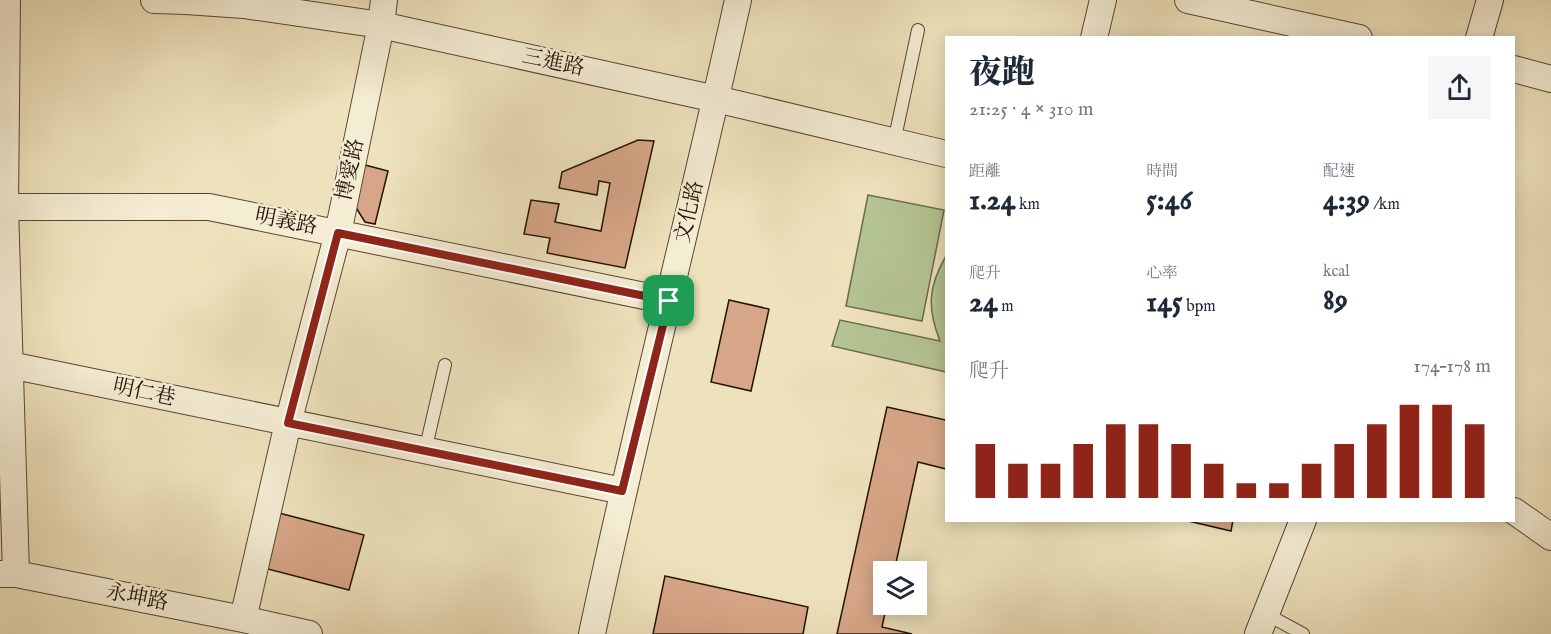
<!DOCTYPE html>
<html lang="zh-TW">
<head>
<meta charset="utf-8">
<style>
	body { margin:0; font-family:"IM FELL English","Noto Serif TC",serif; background:#f6f6f7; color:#1f2937; height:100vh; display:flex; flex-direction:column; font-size:22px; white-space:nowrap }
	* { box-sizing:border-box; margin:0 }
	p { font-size:20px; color:#747a83 }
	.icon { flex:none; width:33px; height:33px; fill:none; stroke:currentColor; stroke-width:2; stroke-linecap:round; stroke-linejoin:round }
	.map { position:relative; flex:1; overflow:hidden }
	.drawer { position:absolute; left:945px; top:36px; width:570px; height:486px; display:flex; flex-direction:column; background:#fff; border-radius:0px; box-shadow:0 3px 15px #0003 }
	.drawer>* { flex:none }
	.buttons { position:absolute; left:873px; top:561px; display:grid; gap:12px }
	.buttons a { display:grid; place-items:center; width:54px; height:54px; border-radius:0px; background:#fff; box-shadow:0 3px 15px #0003; font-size:30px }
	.pin { position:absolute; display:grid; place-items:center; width:51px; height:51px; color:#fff; margin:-26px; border-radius:12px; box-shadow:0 3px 9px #0006 }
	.round { display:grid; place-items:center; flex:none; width:63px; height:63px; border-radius:0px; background:#f6f6f7 }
	.headline { display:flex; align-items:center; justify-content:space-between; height:102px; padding:0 24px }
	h1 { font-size:33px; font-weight:800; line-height:45px }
	.stats { display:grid; grid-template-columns:repeat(3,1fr); gap:9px; height:102px; padding:6px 24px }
	.stats div { display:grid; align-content:center }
	.stats b { font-size:30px; font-weight:800 }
	.stats small { font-size:16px; font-weight:400 }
	.stats p { font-size:16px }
	.chart { height:168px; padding:12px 24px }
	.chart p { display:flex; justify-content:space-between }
	.chart svg { width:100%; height:108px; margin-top:6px; stroke:#8f2418; stroke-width:6 }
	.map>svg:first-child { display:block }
	.green { fill:#b5c493; stroke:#6c6c4c; stroke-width:1.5 }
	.building { fill:#d7a688; stroke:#241306; stroke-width:1.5 }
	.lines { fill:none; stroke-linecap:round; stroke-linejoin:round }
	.service-casing { stroke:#564734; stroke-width:14 }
	.minor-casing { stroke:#564734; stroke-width:28 }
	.service { stroke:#f4ecd3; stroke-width:12 }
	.minor { stroke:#f4ecd3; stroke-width:26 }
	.route-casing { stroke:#fff; stroke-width:12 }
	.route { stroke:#8f2418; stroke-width:8 }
	.labels { text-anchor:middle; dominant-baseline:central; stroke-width:5; stroke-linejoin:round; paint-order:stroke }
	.street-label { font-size:21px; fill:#241306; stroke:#f4ecd3 }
</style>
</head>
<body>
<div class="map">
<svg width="1551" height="634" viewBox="0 0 1551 634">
	<rect width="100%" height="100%" fill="#eee2bc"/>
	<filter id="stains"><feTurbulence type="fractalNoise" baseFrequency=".00333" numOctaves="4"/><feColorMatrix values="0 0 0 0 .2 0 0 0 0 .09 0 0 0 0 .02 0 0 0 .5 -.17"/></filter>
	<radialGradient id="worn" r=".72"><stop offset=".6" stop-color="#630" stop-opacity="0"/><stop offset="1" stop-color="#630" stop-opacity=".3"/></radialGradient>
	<path class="green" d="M868,195l76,15 -22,111 -76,-15z
		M946,256v116l-114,-26 8,-26 100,21c-13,-33 -12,-54 6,-85z"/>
	<path class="building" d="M638,140l16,1 -29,127 -78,-15 3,-15 -26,-4 7,-34 28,4 -4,18 46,9 9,-48 -11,-2 -2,14 -38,-7 3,-16z
		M365,165l23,6 -13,53 -10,-2 -10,-16z
		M729,300l40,9 -18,82 -40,-9z
		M887,407l59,13v49l-28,-7 -24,110h-10v32h3l-5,23 30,7h-75z
		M279,513l85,22 -15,55 -85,-22z
		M1184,520h49l-2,11z
		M665,576l143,31 -5,27h-150z"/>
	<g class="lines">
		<defs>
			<path id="service" d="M894,142l24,-112
				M425,451l20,-86
				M1266,614l37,20"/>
			<path id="minor" d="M7,0l-2,207 11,367
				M154,0l32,1 58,4 137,20 335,74 230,55
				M1188,0l171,38
				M1094,38l9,-38
				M1479,38l11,-38
				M1514,69l37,10
				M5,207h204l460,94
				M0,364l10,1 613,126
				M1514,511l37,26
				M0,574h16l227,45 66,15
				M243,619l45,-196 50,-190 43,-208 3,-25
				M592,634c45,-212 99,-422 146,-634
				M1258,634l45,-114"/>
		</defs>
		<use href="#service" class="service-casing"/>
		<use href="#minor" class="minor-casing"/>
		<use href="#service" class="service"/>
		<use href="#minor" class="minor"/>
	</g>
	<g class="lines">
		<defs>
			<path id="route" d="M338,233l331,68 -47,190 -334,-68z"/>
		</defs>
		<use href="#route" class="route-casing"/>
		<use href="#route" class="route"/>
	</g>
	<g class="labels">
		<g class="street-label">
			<text transform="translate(553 63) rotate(12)">三進路</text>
			<text transform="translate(351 170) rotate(-78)">博愛路</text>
			<text transform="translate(690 212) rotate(-77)">文化路</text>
			<text transform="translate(286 222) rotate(11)">明義路</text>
			<text transform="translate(144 393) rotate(12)">明仁巷</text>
			<text transform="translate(137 598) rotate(11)">永坤路</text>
		</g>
	</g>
	<rect width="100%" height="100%" filter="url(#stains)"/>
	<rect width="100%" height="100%" fill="url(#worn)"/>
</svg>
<div class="buttons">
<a><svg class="icon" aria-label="layers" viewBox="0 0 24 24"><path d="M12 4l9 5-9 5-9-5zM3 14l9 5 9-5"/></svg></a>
</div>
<div class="pin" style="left:669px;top:301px;background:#1e9e55"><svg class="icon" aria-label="arrive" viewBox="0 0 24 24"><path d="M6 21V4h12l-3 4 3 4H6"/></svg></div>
<section class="drawer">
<div class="headline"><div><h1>夜跑</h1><p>21:25 · 4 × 310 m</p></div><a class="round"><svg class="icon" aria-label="share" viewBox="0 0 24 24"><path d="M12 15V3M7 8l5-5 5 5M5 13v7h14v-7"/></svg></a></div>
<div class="stats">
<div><p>距離</p><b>1.24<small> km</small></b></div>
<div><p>時間</p><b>5:46</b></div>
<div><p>配速</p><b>4:39<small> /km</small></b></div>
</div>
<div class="stats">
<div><p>爬升</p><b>24<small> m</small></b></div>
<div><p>心率</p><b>145<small> bpm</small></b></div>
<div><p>kcal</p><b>89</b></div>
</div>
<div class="chart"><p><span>爬升</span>174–178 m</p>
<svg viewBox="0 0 160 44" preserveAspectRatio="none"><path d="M5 44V22M15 44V30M25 44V30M35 44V22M45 44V14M55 44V14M65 44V22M75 44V30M85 44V38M95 44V38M105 44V30M115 44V22M125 44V14M135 44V6M145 44V6M155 44V14"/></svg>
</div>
</section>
</div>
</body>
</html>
